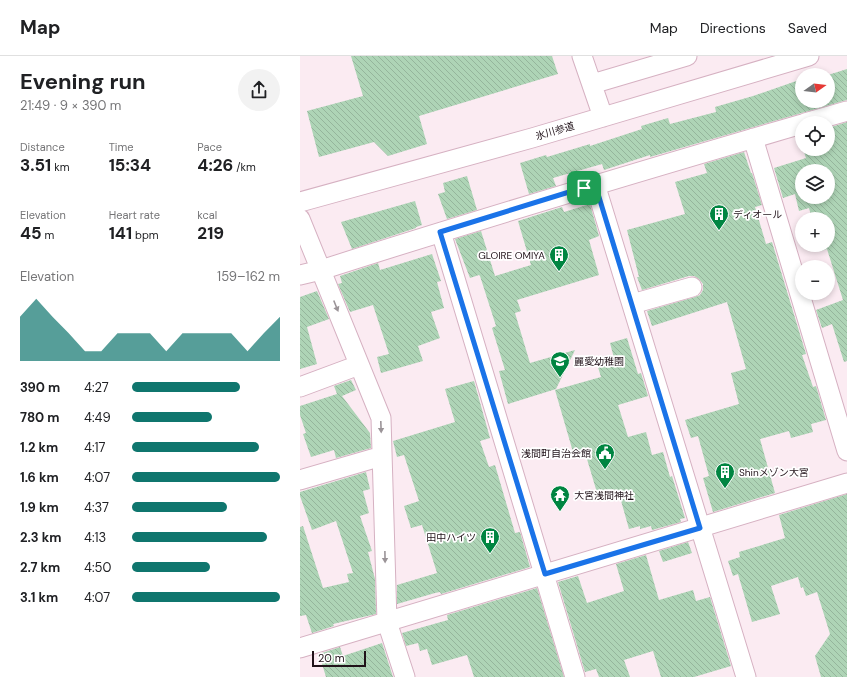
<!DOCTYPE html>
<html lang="en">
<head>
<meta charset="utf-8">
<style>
	body { margin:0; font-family:"DM Sans","Noto Sans JP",sans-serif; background:#f2f2f2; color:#202124; height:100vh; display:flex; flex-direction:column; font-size:15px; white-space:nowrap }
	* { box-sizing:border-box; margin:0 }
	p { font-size:13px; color:#757577 }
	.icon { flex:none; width:22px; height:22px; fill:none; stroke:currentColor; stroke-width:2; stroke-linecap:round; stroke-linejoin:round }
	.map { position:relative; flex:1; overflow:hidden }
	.side { display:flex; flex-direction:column; background:#fff; width:300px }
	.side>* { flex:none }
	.needle { width:26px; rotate:76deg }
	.tools { position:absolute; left:495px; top:12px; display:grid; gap:8px }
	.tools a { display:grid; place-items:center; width:40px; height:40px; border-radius:50%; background:#fff; box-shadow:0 2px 6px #0003; font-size:20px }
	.scale { position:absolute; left:12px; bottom:10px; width:54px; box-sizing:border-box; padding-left:4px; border:2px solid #201219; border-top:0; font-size:11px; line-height:14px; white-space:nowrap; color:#201219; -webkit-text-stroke:3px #fff; paint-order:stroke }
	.pin { position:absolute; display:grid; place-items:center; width:34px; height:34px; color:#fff; margin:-17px; border-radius:8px; box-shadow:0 2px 6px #0006 }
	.round { display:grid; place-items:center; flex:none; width:42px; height:42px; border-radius:21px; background:#f2f2f2 }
	.headline { display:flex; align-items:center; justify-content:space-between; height:68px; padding:0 20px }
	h1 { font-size:22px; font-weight:700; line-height:30px }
	.metrics { display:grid; grid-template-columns:repeat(3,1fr); gap:6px; height:68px; padding:4px 20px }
	.metrics div { display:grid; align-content:center }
	.metrics b { font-size:17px; font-weight:700 }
	.metrics small { font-size:11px; font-weight:400 }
	.metrics p { font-size:11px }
	.chart { height:112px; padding:8px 20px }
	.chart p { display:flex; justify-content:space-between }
	.chart svg { width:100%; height:72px; margin-top:4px; fill:#0f766e; opacity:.7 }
	ul { padding:0 20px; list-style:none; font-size:13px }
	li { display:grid; grid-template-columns:64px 48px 1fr; align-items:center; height:30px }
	li i { height:10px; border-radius:5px; background:#0f766e }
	header { display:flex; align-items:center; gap:24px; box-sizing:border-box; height:56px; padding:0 20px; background:#fff; border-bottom:1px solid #e0e0e0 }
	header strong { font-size:19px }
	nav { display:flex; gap:22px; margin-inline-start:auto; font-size:14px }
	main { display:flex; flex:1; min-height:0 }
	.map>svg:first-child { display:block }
	.building { fill:url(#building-back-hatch); fill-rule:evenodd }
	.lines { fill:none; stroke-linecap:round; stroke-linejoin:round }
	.minor-casing { stroke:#d6b1c2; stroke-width:21 }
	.minor { stroke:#fff; stroke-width:19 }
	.oneway { fill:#9b9498 }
	.route-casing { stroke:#fff; stroke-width:8 }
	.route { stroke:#1a73e8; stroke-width:5 }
	.labels { text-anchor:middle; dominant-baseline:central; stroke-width:3.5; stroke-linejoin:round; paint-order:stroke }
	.street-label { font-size:10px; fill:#201219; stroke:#fff }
	.poi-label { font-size:10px; fill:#201219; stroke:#fff; text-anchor:start }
</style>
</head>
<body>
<header>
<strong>Map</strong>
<nav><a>Map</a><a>Directions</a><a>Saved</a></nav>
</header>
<main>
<section class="side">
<div class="headline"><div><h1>Evening run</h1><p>21:49 · 9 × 390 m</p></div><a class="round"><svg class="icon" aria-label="share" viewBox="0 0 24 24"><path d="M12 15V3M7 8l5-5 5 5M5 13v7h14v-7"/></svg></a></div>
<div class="metrics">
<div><p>Distance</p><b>3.51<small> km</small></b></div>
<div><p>Time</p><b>15:34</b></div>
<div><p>Pace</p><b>4:26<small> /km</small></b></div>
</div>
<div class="metrics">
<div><p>Elevation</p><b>45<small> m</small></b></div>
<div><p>Heart rate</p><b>141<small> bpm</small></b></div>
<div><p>kcal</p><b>219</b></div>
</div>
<div class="chart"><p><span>Elevation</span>159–162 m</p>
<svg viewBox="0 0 160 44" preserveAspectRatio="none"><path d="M0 44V17L10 6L20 17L30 27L40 38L50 38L60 27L70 27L80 27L90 38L100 27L110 27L120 27L130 27L140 38L150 27L160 17V44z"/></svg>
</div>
<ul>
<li><b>390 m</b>4:27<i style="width:73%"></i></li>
<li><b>780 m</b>4:49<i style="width:54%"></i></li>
<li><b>1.2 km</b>4:17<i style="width:86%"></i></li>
<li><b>1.6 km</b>4:07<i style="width:100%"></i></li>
<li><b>1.9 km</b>4:37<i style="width:64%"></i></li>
<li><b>2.3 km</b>4:13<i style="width:91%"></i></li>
<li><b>2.7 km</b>4:50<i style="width:53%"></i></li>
<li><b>3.1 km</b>4:07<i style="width:100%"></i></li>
</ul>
</section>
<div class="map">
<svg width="547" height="621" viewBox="0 0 547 621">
	<defs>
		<pattern id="building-back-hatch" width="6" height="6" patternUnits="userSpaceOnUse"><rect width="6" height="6" fill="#aed4b6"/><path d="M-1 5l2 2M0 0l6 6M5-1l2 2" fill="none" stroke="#95b59c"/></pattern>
	</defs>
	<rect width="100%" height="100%" fill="#fbebf2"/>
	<path class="building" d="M51,0h201l6,18 -139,42 8,28 -39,12 -14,-14 -55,15 -12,-46 56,-15z
		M547,13v31l-197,57v-2l-46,15 -2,-6 -49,14 3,8 -27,8 -9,-31 26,-8 1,2 43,-13v2l52,-17 -1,-3 27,-8 2,6 46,-12 -1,-5 38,-11 49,-17v22h26v-26z
		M547,66v239l-3,1 -12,-38 -10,4 -6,-18 27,-10 -16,-51 -6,2 -1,-6h8v-26h-16l-3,-11 -10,3 -4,-17 -12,4 -9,-30 32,-10 -3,-9h25v-21zM502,115h26v26h-26z
		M444,96l7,21h1l10,32 -7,2 11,37 6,-2 34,112 -4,1 11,32 3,-1 10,34 -15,4 2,8 -22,6 -2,-7 -29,8 15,54 -62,19 -10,-34 6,-2 -11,-40 -7,2 -6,-18 54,-16 -8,-31 15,-4 -19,-67 -75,24 -5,-15 48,-14 5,-2 3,-5v-6l-4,-5 -5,-3h-5l-47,14 -5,-13h2l-12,-47 58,-16 -10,-32 32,-9 -3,-9z
		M167,120l10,34 -30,9 -9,-25 7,-2 -2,-9z
		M115,145l7,24 -6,2v1l-64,21 -11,-27z
		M290,148l9,32 -10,4 10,35 -82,25 4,11 -6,2 15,50 45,-13 -19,39 -48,15 -9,-33 6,-1 -13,-42 4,-2 -16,-50 -1,-1 -9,3 -15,-39 26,-8 14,45 36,-11 -13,-44 44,-14 2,5z
		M132,198l9,27 -4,1 7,26 -13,4 9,26 -22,8 5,15 -42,12 -4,-16 12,-3 -16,-49 -23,7 -12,-28 4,-1 -2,-7 38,-13 2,7z
		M17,235l12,28 -22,8 10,37 -17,5v-72z
		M327,282l11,36 3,-1 7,23 -30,9 10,32 18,-5 6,23 11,-3 7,25 2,-1 13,42 -5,1 1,3 -29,8 -1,-4 -11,3v-3l-11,3 -11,-39 -20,6 -14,-47 -11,3 -18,-62 46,-13 -4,-13 17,-6 -4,-15z
		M51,324l5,10 -14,6 28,37 1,15 -35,10 -2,-8 -23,7 -8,-23 3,-1 -6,-18v-9l37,-12 -3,-8z
		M174,325l16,57 -10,3 9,26 6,-2 20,68 5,-1 10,35 -89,27 -1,-2 -5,1 -38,11v-19l40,-12 -15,-48 -11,3 -7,-22 15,-5 -15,-46 -7,2 -4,-16 62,-19 -10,-33z
		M66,416l4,17 -7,2 6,22 -9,3 12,35 -4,1 7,27 1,35 -43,10 1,2 -22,7 -6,-18 -6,1v-89l3,-1 20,62 26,-6 -2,-8 6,-1 -17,-52 -24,9 -12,-34v-4z
		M547,438v183h-26l-6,-21 15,-22 -13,-42 -11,4 -3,-9 -2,1 -3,-11 -27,9 9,28 -28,8 -14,-48 -5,2 -5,-15 12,-4 -1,-5 46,-14 -6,-23z
		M388,486l4,11 -29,9 -4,-11z
		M346,499l13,45 34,-10 3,11 14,-4 21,69 -37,11h-33l-8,-26 -29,9 6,17h-31l-3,-8 -11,3 -27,-90 20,-6 9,27 37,-12 -8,-27z
		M237,532l27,89h-90l-7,-22 -35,10 -5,-16 -7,2 -2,-8 -12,3 -4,-13 46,-13 -1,-5z
		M82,587l11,34h-67l-7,-23 21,-7 3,9z"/>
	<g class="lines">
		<defs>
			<path id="minor" d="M282,0l21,61
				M292,28l95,-28
				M505,67l42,-12
				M453,82l94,313
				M295,128l151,493
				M0,146l232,-64 277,-82
				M0,163l81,199 6,204 18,55
				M141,176l134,445
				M0,219l21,-5c159,-51 320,-99 481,-146
				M332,248l60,-17
				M0,331l59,-22
				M0,424l82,-24
				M0,592l547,-165"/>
		</defs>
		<use href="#minor" class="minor-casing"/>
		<use href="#minor" class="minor"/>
	</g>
	<defs><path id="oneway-solid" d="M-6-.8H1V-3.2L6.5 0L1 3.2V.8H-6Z"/></defs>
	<g class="oneway">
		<use href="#oneway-solid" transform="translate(36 250) rotate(68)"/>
		<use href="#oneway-solid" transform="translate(81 371) rotate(88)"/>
		<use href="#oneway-solid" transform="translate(85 501) rotate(89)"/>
	</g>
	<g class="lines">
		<defs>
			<path id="route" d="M295,128l105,344 -155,46 -105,-342z"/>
		</defs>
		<use href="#route" class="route-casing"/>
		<use href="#route" class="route"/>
	</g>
	<defs>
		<symbol id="building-pin" viewBox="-11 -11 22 30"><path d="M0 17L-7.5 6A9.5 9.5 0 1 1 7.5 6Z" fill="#008541" stroke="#fff"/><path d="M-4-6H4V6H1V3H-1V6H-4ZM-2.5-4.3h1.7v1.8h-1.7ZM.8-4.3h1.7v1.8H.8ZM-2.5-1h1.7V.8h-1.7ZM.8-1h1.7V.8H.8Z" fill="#fff"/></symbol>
		<symbol id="school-pin" viewBox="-11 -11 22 30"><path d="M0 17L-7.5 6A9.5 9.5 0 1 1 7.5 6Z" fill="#008541" stroke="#fff"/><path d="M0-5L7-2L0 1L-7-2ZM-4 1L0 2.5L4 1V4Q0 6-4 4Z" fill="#fff"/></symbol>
		<symbol id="civic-pin" viewBox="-11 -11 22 30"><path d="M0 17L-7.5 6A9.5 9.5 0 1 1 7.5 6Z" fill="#008541" stroke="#fff"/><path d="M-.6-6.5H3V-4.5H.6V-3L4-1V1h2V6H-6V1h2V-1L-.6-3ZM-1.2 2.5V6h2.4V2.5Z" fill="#fff"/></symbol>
		<symbol id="temple-pin" viewBox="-11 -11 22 30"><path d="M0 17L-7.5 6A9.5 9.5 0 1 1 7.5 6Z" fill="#008541" stroke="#fff"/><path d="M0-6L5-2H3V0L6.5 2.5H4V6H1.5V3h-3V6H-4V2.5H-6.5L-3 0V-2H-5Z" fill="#fff"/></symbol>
	</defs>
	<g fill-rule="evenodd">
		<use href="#building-pin" x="408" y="147" width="22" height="30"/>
		<use href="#building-pin" x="248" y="188" width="22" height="30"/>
		<use href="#school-pin" x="249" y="294" width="22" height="30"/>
		<use href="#civic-pin" x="294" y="386" width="22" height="30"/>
		<use href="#building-pin" x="414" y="405" width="22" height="30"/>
		<use href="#temple-pin" x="249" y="428" width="22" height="30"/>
		<use href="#building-pin" x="179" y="470" width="22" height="30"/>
	</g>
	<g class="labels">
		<g class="street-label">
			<text transform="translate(255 75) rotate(-16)">氷川参道</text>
		</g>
		<g class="poi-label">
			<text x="433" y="158">ディオール</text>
			<text x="245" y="199" text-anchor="end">GLOIRE OMIYA</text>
			<text x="274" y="305">麗愛幼稚園</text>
			<text x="291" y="397" text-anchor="end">浅間町自治会館</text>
			<text x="439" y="416">Shinメゾン大宮</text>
			<text x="274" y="439">大宮浅間神社</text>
			<text x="176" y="481" text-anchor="end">田中ハイツ</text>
		</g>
	</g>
</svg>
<div class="tools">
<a><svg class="needle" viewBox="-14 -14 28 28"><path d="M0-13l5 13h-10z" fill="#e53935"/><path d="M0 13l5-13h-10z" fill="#757577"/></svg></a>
<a><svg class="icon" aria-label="locate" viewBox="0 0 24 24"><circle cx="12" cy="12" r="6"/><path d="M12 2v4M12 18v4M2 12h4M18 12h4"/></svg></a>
<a><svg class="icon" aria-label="layers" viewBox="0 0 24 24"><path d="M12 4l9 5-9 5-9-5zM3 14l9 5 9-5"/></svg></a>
<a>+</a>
<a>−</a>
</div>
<div class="scale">20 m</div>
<div class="pin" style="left:284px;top:132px;background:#1e9e55"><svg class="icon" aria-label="arrive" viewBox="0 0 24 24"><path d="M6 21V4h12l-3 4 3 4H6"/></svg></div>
</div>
</main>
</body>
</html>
